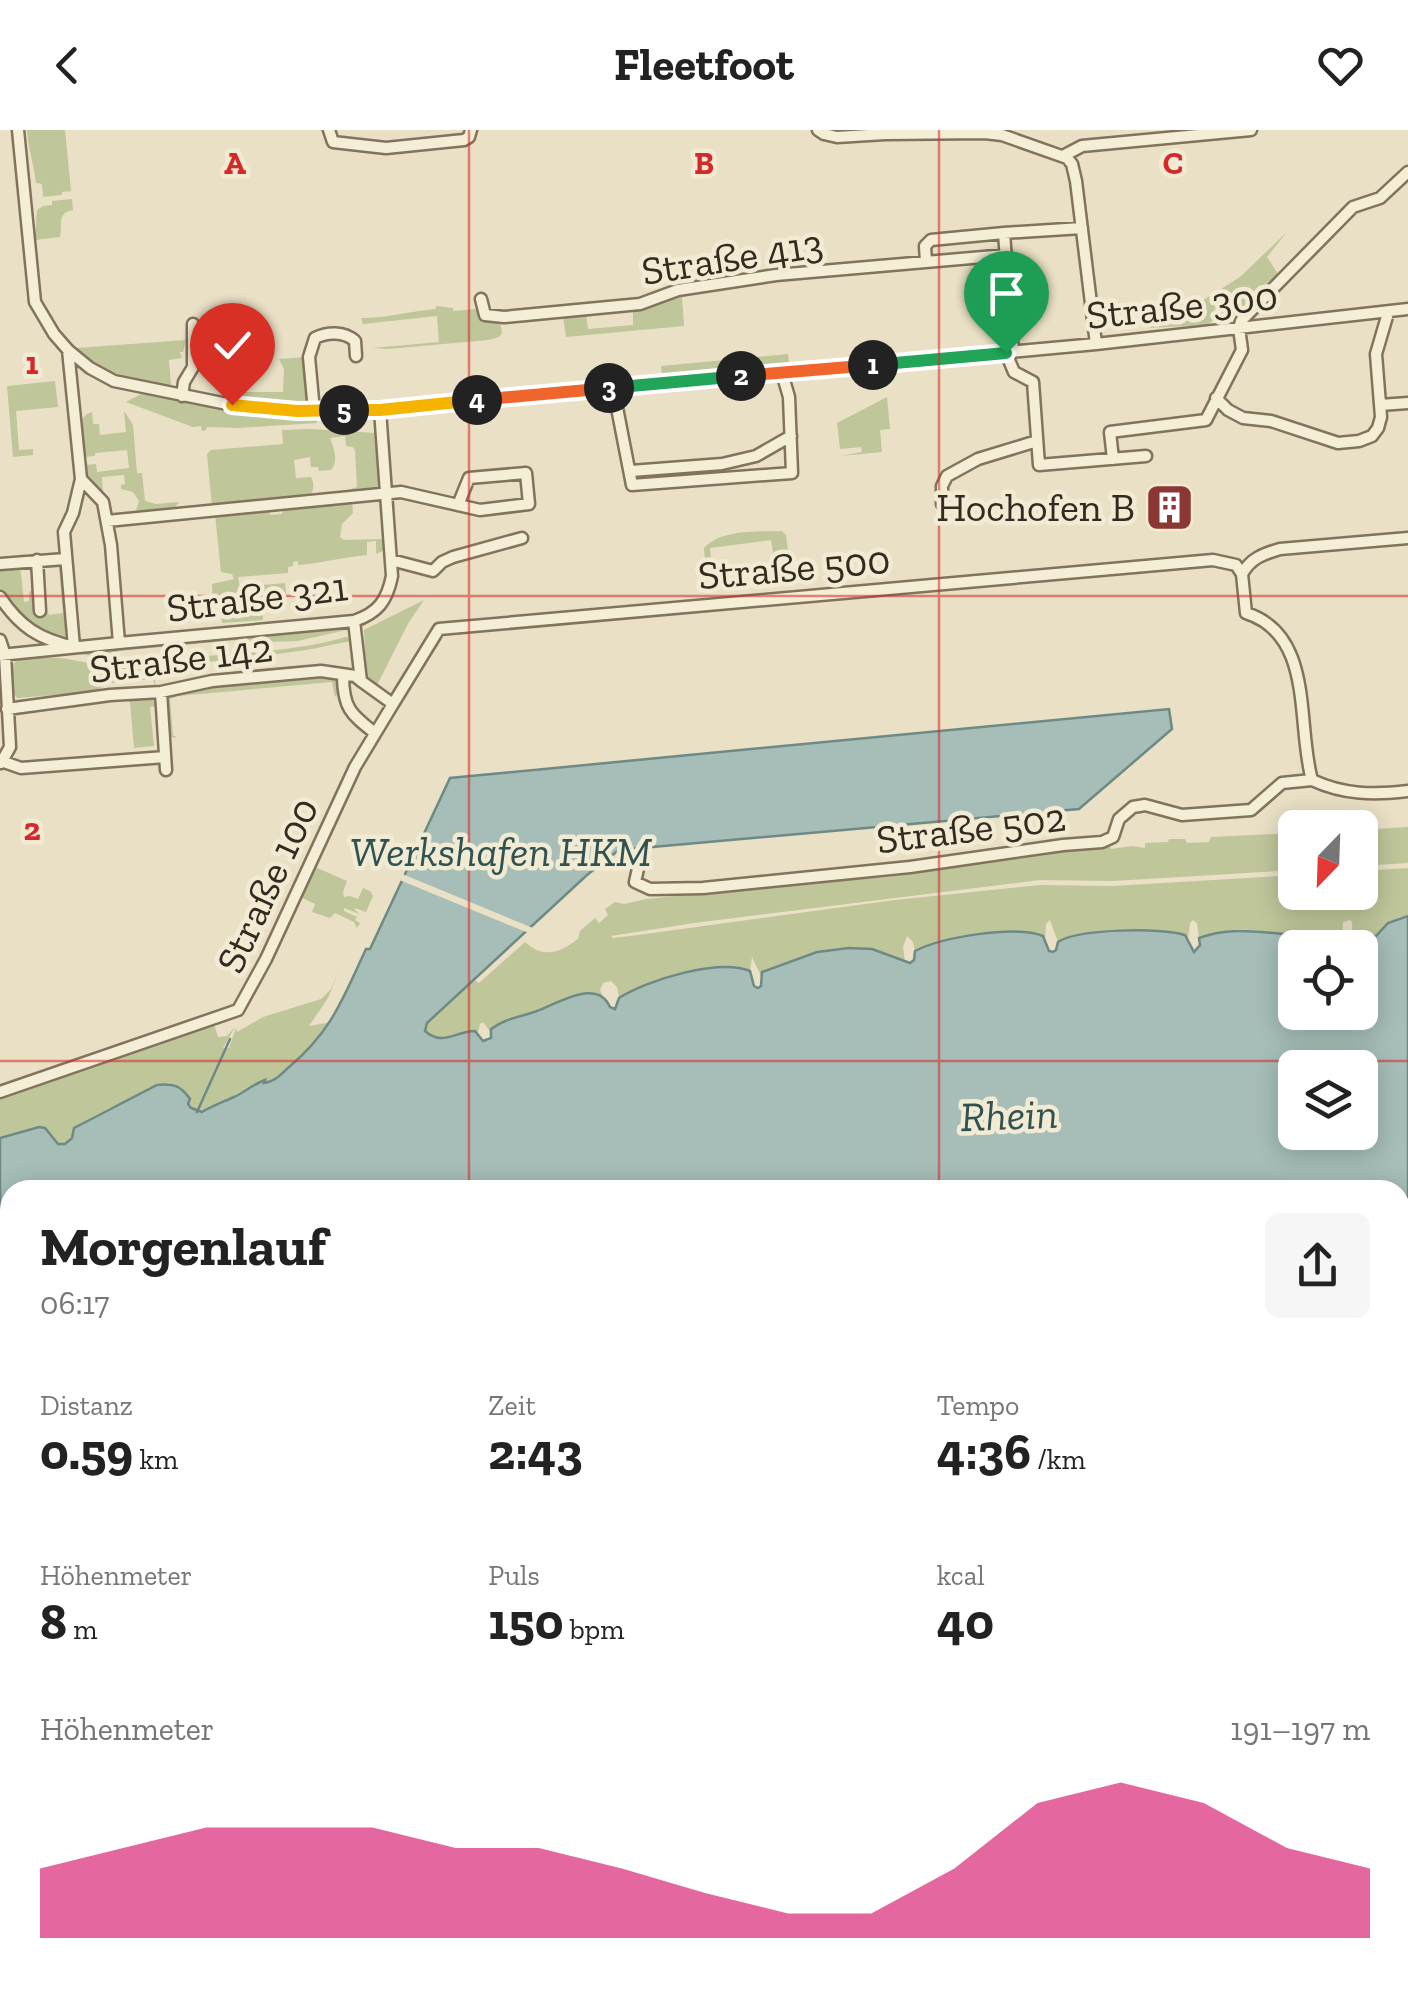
<!DOCTYPE html>
<html lang="de">
<head>
<meta charset="utf-8">
<style>
	body { margin:0; font-family:"Zilla Slab",serif; background:#f6f6f6; color:#222; height:100vh; display:flex; flex-direction:column; font-size:38px; white-space:nowrap }
	* { box-sizing:border-box; margin:0 }
	p { font-size:32px; color:#767676 }
	.icon { flex:none; width:55px; height:55px; fill:none; stroke:currentColor; stroke-width:2; stroke-linecap:round; stroke-linejoin:round }
	.map { position:relative; flex:1; overflow:hidden }
	.sheet { position:absolute; left:0px; top:1050px; width:1410px; height:812px; display:flex; flex-direction:column; background:#fff; border-radius:30px 30px 0 0; box-shadow:0 5px 25px #0003 }
	.sheet>* { flex:none }
	.needle { width:65px; rotate:203deg }
	.controls { position:absolute; left:1278px; top:680px; display:grid; gap:20px }
	.controls a { display:grid; place-items:center; width:100px; height:100px; border-radius:15px; background:#fff; box-shadow:0 5px 25px #0003; font-size:50px }
	.pin { position:absolute; display:grid; place-items:center; width:85px; height:85px; color:#fff; margin:-102px -42px; border-radius:50% 50% 50% 0; rotate:-45deg; box-shadow:0 0 10px #0007 }
	.pin .icon { rotate:45deg }
	.km { position:absolute; width:50px; height:50px; margin:-25px; border-radius:50%; background:#222; color:#fff; font-size:28px; line-height:50px; text-align:center }
	.round { display:grid; place-items:center; flex:none; width:105px; height:105px; border-radius:15px; background:#f6f6f6 }
	.head { display:flex; align-items:center; justify-content:space-between; height:170px; padding:0 40px }
	h1 { font-size:55px; font-weight:700; line-height:75px }
	.metrics { display:grid; grid-template-columns:repeat(3,1fr); gap:15px; height:170px; padding:10px 40px }
	.metrics div { display:grid; align-content:center }
	.metrics b { font-size:50px; font-weight:700 }
	.metrics small { font-size:28px; font-weight:400 }
	.metrics p { font-size:28px }
	.chart { height:280px; padding:20px 40px }
	.chart p { display:flex; justify-content:space-between }
	.chart svg { width:100%; height:180px; margin-top:10px; fill:#db2777; opacity:.7 }
	header { display:flex; justify-content:space-between; align-items:center; height:130px; padding:0 40px; background:#fff; font-size:45px; font-weight:700 }
	.map>svg:first-child { display:block }
	.farmland { fill:#dedab3 }
	.green { fill:#bfc69a }
	.water { fill:#a6bdb8; stroke:#6e8a85; stroke-width:2.5; fill-rule:evenodd }
	.pier { fill:#e9e0c5 }
	.lines { fill:none; stroke-linecap:round; stroke-linejoin:round }
	.stream { stroke:#6e8a85; stroke-width:2.5 }
	.minor-casing { stroke:#82735d; stroke-width:15 }
	.minor { stroke:#f5eed7; stroke-width:10 }
	.split-1-casing { stroke:#fff; stroke-width:20 }
	.split-2-casing { stroke:#fff; stroke-width:20 }
	.split-3-casing { stroke:#fff; stroke-width:20 }
	.split-4-casing { stroke:#fff; stroke-width:20 }
	.split-5-casing { stroke:#fff; stroke-width:20 }
	.split-6-casing { stroke:#fff; stroke-width:20 }
	.split-1 { stroke:#22a559; stroke-width:12 }
	.split-2 { stroke:#f0652b; stroke-width:12 }
	.split-3 { stroke:#22a559; stroke-width:12 }
	.split-4 { stroke:#f0652b; stroke-width:12 }
	.split-5 { stroke:#f5b400; stroke-width:12 }
	.split-6 { stroke:#f5b400; stroke-width:12 }
	.grid { fill:none; stroke:#d62828; stroke-width:2.5; stroke-opacity:0.55 }
	.labels { text-anchor:middle; dominant-baseline:central; stroke-width:9; stroke-linejoin:round; paint-order:stroke }
	.street-label { font-size:40px; fill:#342a1f; stroke:#f2ebd3 }
	.poi-label { font-size:40px; fill:#342a1f; stroke:#f2ebd3; text-anchor:end }
	.water-label { font-size:42px; font-style:italic; fill:#305252; stroke:#f2ebd3 }
	.grid-label { font-size:32px; text-anchor:middle; font-weight:bold; fill:#d62828; stroke:#f2ebd3; stroke-width:9; stroke-linejoin:round; paint-order:stroke }
</style>
</head>
<body>
<header><svg class="icon" aria-label="back" viewBox="0 0 24 24"><path d="M15 5l-7 7 7 7"/></svg>Fleetfoot<svg class="icon" aria-label="heart" viewBox="0 0 24 24"><path d="M12 20l-8-8c-3-5 5-10 8-4 3-6 11-1 8 4z"/></svg></header>
<div class="map">
<svg width="1408" height="1862" viewBox="0 0 1408 1862">
	<rect width="100%" height="100%" fill="#e9e0c5"/>
	<path class="farmland" d="M1408,1517v199l-8,-21v-177z
		M220,1852l2,10h-208l-3,-9z
		M896,1852l1,10h-324l-5,-9z
		M1395,1852l4,10h-290l-4,-9z"/>
	<path class="green" d="M27,0h38l6,61 -9,1v3l-19,2 -1,-13 -6,-1c-2,-19 -8,-34 -9,-53z
		M72,69l1,11c-17,3 -10,15 -13,27l-25,3 2,-30 6,-4 9,-1v-4z
		M1287,102l-20,25 11,17 -31,26 -2,7 -8,8 -6,-3 -3,4 6,4 -12,-5 -10,-8 8,9 -13,9 -60,3 -2,-7 14,-1v-6l10,-1 -1,-21h3l2,8v-8h4v15l9,-7 3,2 -26,18 2,4 75,-47z
		M682,167l2,29 -118,11 -3,-21 23,-2 2,15 45,-4v-16z
		M436,176l17,2v3l23,-2c4,15 11,10 24,13l2,11 -3,4 -11,3 -100,9 -16,-1 67,-6 -2,-26 -74,8 -2,-6c27,0 50,-7 75,-9z
		M186,210l-3,12h-3l2,6 -13,2 2,26c-37,-7 -65,-9 -94,-38z
		M788,224l1,9 -127,11 -1,-8z
		M305,227l4,46 -71,-5 4,-6h41l1,-23 -5,-10z
		M55,251l3,26 -42,4 3,39 14,-1v6l-20,2 -6,-71z
		M141,264l99,18 76,3 1,8 -79,5 -31,-1 -1,3 -4,1 -1,-5 -8,1 -67,-25z
		M887,267l3,32 -10,1 2,22 -42,4 22,-4 -1,-5 -21,2 -3,-26z
		M124,281l9,14 4,48h5l3,28 11,3 23,-2 -7,9 -37,3 4,-13 -6,-9 -12,-3v-4l4,-1 -1,-9 -22,2 1,16 -16,-18 -3,-10 12,-1 1,8 32,-4 -2,-18 -32,3v3l-11,1c-2,-17 -11,-39 8,-45l1,12h6l1,11 26,-3z
		M310,299l65,4 5,57 -32,3v-3l9,-3 -2,-36 -2,-4 -7,-1 -1,-10 -15,2c4,11 9,22 1,32l-12,1 -1,-4h-7l-1,-10 -16,3 2,18 15,-1c4,9 3,14 -3,21l-96,9 -5,-53 4,-4 72,-6 -1,-14z
		M352,371l1,12 -11,11 -2,13 4,3 38,-1 1,12 -7,3v-13l-9,1v13c-24,2 -44,8 -69,10v-4l-5,1v4l-5,1v6l-50,4 2,10 45,-4 1,11 -33,6 1,8 9,-1v13l-41,3 -1,-20 -8,-1 -1,-18 22,-5 -2,-5 -11,-2 -6,-58 54,-5 1,6 12,-1 1,-6z
		M782,401l4,4 2,16 -15,2 -2,-13 -61,8 1,13h-6l-1,-13c18,-19 53,-16 78,-17z
		M20,434l4,38 5,-1v-9l5,-4 2,25 12,-1 1,3 14,-2 -4,-46 -16,1 -2,4 1,-5 19,-2 7,74 -16,2 -23,-15 -29,-33v-26z
		M424,470l-15,22 -33,65 -8,-6 -2,-5 -2,-46z
		M337,497l9,3 -48,11 -30,1 -29,-2 -121,11v7l-21,-1 -27,-5z
		M346,507l7,2v2c-18,2 -35,8 -54,10 -49,7 -96,12 -144,15v20l-2,-7 -42,4 -19,9 -75,6c-8,-9 -11,-31 2,-39 7,-4 18,-4 26,-5l1,4c21,-2 40,7 61,6 34,0 67,-5 101,-8 46,-4 93,-6 138,-19z
		M327,545l12,3 1,13 -5,6 -3,-15 -154,14 -8,3 3,36 4,3 -6,-1 -2,-3 -3,-32 8,-9 34,-7z
		M147,567l8,4 2,5 -7,1 4,39 -20,2 -4,-46h-2l2,-3z
		M1408,697v36l-48,3v-36z
		M1295,703v37l-182,11 -73,-1 -346,43 -83,13 2,2 25,-3 257,-35 145,-15 73,1 182,-11v17h65v-21l48,-3v48l-19,7 -13,13 -10,-3 -9,5 -4,9 -1,-25 -2,-2 -7,2 -1,25 -2,1 -1,-5 -16,-10 -19,2 -66,-6 -24,4 -15,5 -2,-15 -4,-3 -3,3 -2,16 -3,-4 -32,-5 -84,6 -11,6 -8,-22 -4,4 -1,17 -2,-5c-36,-8 -61,-4 -97,6 -11,3 -21,4 -31,9l-2,-9 -6,-6 -4,11 2,15 -33,-13 -55,3 -55,19 -1,5 -9,-19 -2,14c-31,-13 -103,9 -131,27l-2,-11 -6,-6 -8,2 -3,7 4,8 -17,-5 -9,1 -30,13 -39,11 -17,11 -1,4 -8,-11 -3,2 -2,9 -3,-2c-19,5 -35,14 -50,0l3,-9 46,-42 5,3 46,-41c19,17 34,11 53,-3l2,-8 15,-13 4,5 9,-8 -3,-6 10,-7 9,2 22,-5 214,-22 1,2 27,-2 194,-28 29,-2v2l21,-3 13,2v-5l23,-1 1,-3h16l2,4 22,-1 2,-5z
		M315,737l32,14 -4,11 1,5 6,-1 8,3 5,-11 7,3 3,5 -7,16 -11,-4v2l5,4 -16,-6v3l13,6 -2,3 5,3 -3,5 -3,-6 -19,-9 -5,5 -18,-6 3,-8 -15,-7z
		M340,838l-12,30 -19,28 23,-4c-17,21 -35,42 -57,58 -9,6 -21,4 -31,10 -13,7 -28,15 -42,22l-11,-4 -9,-20 -14,-5 -19,5 -25,16 -13,3 -28,15 -18,22c-9,1 -14,-6 -17,-14h-18l-30,8v-39l214,-74 4,12 9,-1 8,-9 -12,21h6l7,-20 1,4 26,-15 58,-18 10,-10z
		M1408,1252v265l-8,1v-265z
		M10,1538v192l-10,3v-192z
		M1400,1695l8,21v146h-9l-4,-9 5,-1z
		M568,1852l5,10h-351l-2,-9z
		M1105,1853l4,9h-212l-1,-9z"/>
	<path class="water" d="M1169,579l3,20 -93,80 -460,41 -32,25 -160,148 -2,8c18,16 30,0 50,0l8,10 8,-3v-9c15,-11 29,-12 46,-18 20,-7 60,-34 73,-4l5,2 4,-11c28,-18 100,-40 131,-27l4,15 4,2 3,-2 1,-14 55,-20 32,-4 23,1 38,14 4,-3 1,-9c27,-14 99,-26 128,-15l6,15 4,1 3,-2 2,-8c19,-13 104,-15 127,-7l9,17 6,-7 -1,-7c39,-14 67,-3 106,-3 9,0 16,-2 25,0l9,8 1,4 -45,1v64h65v-64l-7,-1 7,-13 16,2 12,-13 20,-7v462h-8v-188h-1390v434l-10,3v-489l39,-11 6,1 13,16h7l7,-6 2,-10 83,-43c17,-2 24,1 33,14l-2,5 3,4 11,4c10,-6 21,-10 32,-15 11,-5 19,-13 31,-17l-1,3c12,-2 16,-8 25,-16 43,-36 54,-69 77,-118h4l80,-171zM1295,938h65v64h-65z"/>
	<path class="pier" d="M400,743l133,55 -2,6 -134,-55z"/>
	<g class="lines">
		<path class="stream" d="M197,982l33,-73
			M266,1862l2,-10"/>
		<defs>
			<path id="minor" d="M18,0l17,172 19,32 14,16 22,18 24,13 128,26 55,4 83,-1 716,-66 312,-35
				M329,0l4,12 53,6 78,-8 5,-3 2,-7
				M818,0l6,4 13,3 48,-3 99,-1 18,2 65,23 5,6 4,17 20,163
				M1063,26l19,-10 169,-16
				M926,132l-1,-16 6,-6 73,-7
				M481,169l4,16 19,2 136,-13 38,-14 98,-15 230,-20
				M1013,222l-9,-119 78,-5
				M1006,223l8,19 19,10 6,83 107,-9
				M613,257l19,98 160,-12 -3,-76 -7,-24
				M182,266l2,-14 9,-15v-43
				M1216,268l12,12 15,8 28,3 67,22 21,-2 13,-5 6,-8 3,-11 -5,-63 12,-41
				M231,275l5,-22 -4,-69
				M1380,275l28,-2
				M314,281l-5,-54 6,-19c12,-6 29,-7 40,3l1,15
				M1113,329l-3,-27 96,-12 36,-70 -3,-22 2,-7 112,-114 27,-9 28,-26
				M631,341l91,-7 34,-8 35,-20
				M942,374v-18l5,-10 31,-17 59,-18
				M107,391l294,-29 79,18 49,-6 -3,-31 -57,5 -11,27
				M37,430l3,51
				M391,430l42,11 9,-9 11,-5 69,-19
				M0,434l65,-5
				M1242,444l4,39c69,22 50,111 66,167
				M1242,444c9,-16 21,-20 38,-25l128,-11
				M0,467c20,30 39,42 74,50l-10,-115 9,-19 8,-34
				M0,510l5,15 5,92 -9,16
				M119,513l235,-22c24,-8 33,-20 38,-45l-12,-166
				M0,525l119,-12 -8,-98 -8,-43 -22,-23 -13,-129
				M343,545c0,32 7,39 32,58
				M161,562l5,78
				M393,574l46,-75 774,-69 23,5 6,9
				M7,579l103,-14 51,-3 51,-11 109,-10 34,5 6,5
				M4,632l17,6 144,-11
				M1312,650c32,15 62,15 96,11
				M641,725l-6,27 15,7 53,-1 207,-21 153,-22 39,-3 11,-5 6,-18 14,-12 12,-2 37,10 69,-5 31,-27 30,-3
				M0,962l238,-82 28,-51 89,-192 38,-63 -32,-23 -7,-60"/>
		</defs>
		<use href="#minor" class="minor-casing"/>
		<use href="#minor" class="minor"/>
	</g>
	<g class="lines">
		<defs>
			<path id="split-1" d="M873,235l133,-12"/>
			<path id="split-2" d="M741,246l132,-11"/>
			<path id="split-3" d="M609,258l132,-12"/>
			<path id="split-4" d="M477,270l132,-12"/>
			<path id="split-5" d="M344,280h36l97,-10"/>
			<path id="split-6" d="M232,275l65,6 47,-1"/>
		</defs>
		<use href="#split-1" class="split-1-casing"/>
		<use href="#split-2" class="split-2-casing"/>
		<use href="#split-3" class="split-3-casing"/>
		<use href="#split-4" class="split-4-casing"/>
		<use href="#split-5" class="split-5-casing"/>
		<use href="#split-6" class="split-6-casing"/>
		<use href="#split-1" class="split-1"/>
		<use href="#split-2" class="split-2"/>
		<use href="#split-3" class="split-3"/>
		<use href="#split-4" class="split-4"/>
		<use href="#split-5" class="split-5"/>
		<use href="#split-6" class="split-6"/>
	</g>
	<path class="grid" d="M469,0v1060M939,0v1060M0,466h1408M0,931h1408M0,1396h10M1400,1396h8M469,1852v10M939,1852v10"/>
	<defs>
		<symbol id="building-square" viewBox="-11 -11 22 22"><rect x="-9" y="-9" width="18" height="18" rx="4" fill="#8b3733" stroke="#f2ebd3"/><path d="M-4-6H4V6H1V3H-1V6H-4ZM-2.5-4.3h1.7v1.8h-1.7ZM.8-4.3h1.7v1.8H.8ZM-2.5-1h1.7V.8h-1.7ZM.8-1h1.7V.8H.8Z" fill="#fff"/></symbol>
	</defs>
	<g fill-rule="evenodd">
		<use href="#building-square" x="1142" y="350" width="55" height="55"/>
	</g>
	<g class="labels">
		<g class="street-label">
			<text transform="translate(732 127) rotate(-9)">Straße 413</text>
			<text transform="translate(1182 175) rotate(-6)">Straße 300</text>
			<text transform="translate(794 437) rotate(-5)">Straße 500</text>
			<text transform="translate(257 467) rotate(-7)">Straße 321</text>
			<text transform="translate(181 528) rotate(-7)">Straße 142</text>
			<text transform="translate(971 698) rotate(-7)">Straße 502</text>
			<text transform="translate(267 755) rotate(-65)">Straße 100</text>
		</g>
		<g class="poi-label">
			<text x="1135" y="377">Hochofen B</text>
		</g>
		<g class="water-label">
			<text x="501" y="721">Werkshafen HKM</text>
			<text transform="translate(1009 985) rotate(-2)">Rhein</text>
		</g>
	</g>
	<g class="grid-label">
		<text x="235" y="44">A</text>
		<text x="704" y="44">B</text>
		<text x="1173" y="44">C</text>
		<text x="32" y="244">1</text>
		<text x="32" y="710">2</text>
	</g>
</svg>
<div class="controls">
<a><svg class="needle" viewBox="-14 -14 28 28"><path d="M0-13l5 13h-10z" fill="#e53935"/><path d="M0 13l5-13h-10z" fill="#767676"/></svg></a>
<a><svg class="icon" aria-label="locate" viewBox="0 0 24 24"><circle cx="12" cy="12" r="6"/><path d="M12 2v4M12 18v4M2 12h4M18 12h4"/></svg></a>
<a><svg class="icon" aria-label="layers" viewBox="0 0 24 24"><path d="M12 4l9 5-9 5-9-5zM3 14l9 5 9-5"/></svg></a>
</div>
<div class="pin" style="left:1006px;top:223px;background:#1e9e55"><svg class="icon" aria-label="arrive" viewBox="0 0 24 24"><path d="M6 21V4h12l-3 4 3 4H6"/></svg></div>
<div class="pin" style="left:232px;top:275px;background:#d93025"><svg class="icon" aria-label="check" viewBox="0 0 24 24"><path d="M5 12l5 5 9-10"/></svg></div>
<b class="km" style="left:873px;top:235px">1</b>
<b class="km" style="left:741px;top:246px">2</b>
<b class="km" style="left:609px;top:258px">3</b>
<b class="km" style="left:477px;top:270px">4</b>
<b class="km" style="left:344px;top:280px">5</b>
<section class="sheet">
<div class="head"><div><h1>Morgenlauf</h1><p>06:17</p></div><a class="round"><svg class="icon" aria-label="share" viewBox="0 0 24 24"><path d="M12 15V3M7 8l5-5 5 5M5 13v7h14v-7"/></svg></a></div>
<div class="metrics">
<div><p>Distanz</p><b>0.59<small> km</small></b></div>
<div><p>Zeit</p><b>2:43</b></div>
<div><p>Tempo</p><b>4:36<small> /km</small></b></div>
</div>
<div class="metrics">
<div><p>Höhenmeter</p><b>8<small> m</small></b></div>
<div><p>Puls</p><b>150<small> bpm</small></b></div>
<div><p>kcal</p><b>40</b></div>
</div>
<div class="chart"><p><span>Höhenmeter</span>191–197 m</p>
<svg viewBox="0 0 160 44" preserveAspectRatio="none"><path d="M0 44V27L10 22L20 17L30 17L40 17L50 22L60 22L70 27L80 33L90 38L100 38L110 27L120 11L130 6L140 11L150 22L160 27V44z"/></svg>
</div>
</section>
</div>
</body>
</html>
